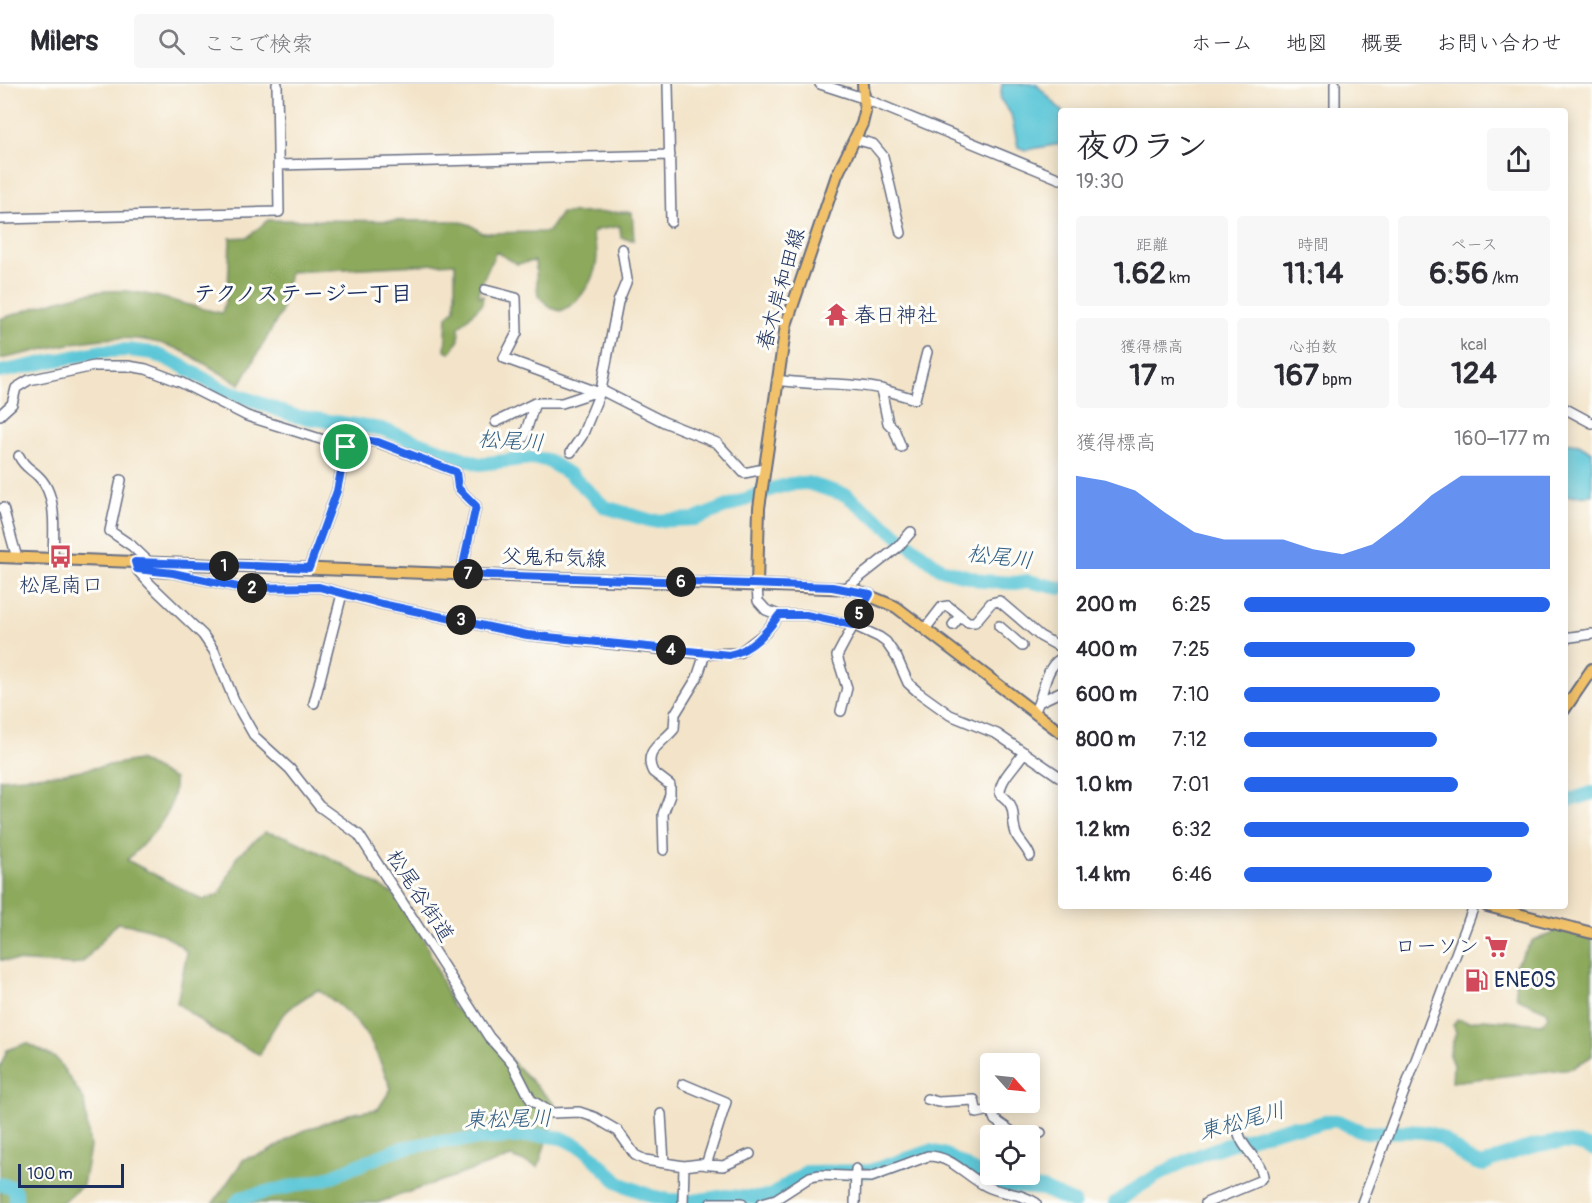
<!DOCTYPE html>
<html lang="ja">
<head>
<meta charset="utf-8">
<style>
	body { margin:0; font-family:Pangolin,"Klee One",sans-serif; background:#f7f7f7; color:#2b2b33; height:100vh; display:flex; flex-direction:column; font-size:22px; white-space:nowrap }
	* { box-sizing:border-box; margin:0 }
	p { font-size:20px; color:#7c7c81 }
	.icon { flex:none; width:33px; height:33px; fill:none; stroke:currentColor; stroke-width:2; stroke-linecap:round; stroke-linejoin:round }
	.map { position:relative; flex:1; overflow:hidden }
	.details { position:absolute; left:1058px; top:24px; width:510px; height:801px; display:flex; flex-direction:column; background:#fff; border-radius:6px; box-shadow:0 3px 15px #0003 }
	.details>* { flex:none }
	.needle { width:39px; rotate:117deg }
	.buttons { position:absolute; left:980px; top:969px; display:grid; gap:12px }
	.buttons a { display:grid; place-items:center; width:60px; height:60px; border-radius:6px; background:#fff; box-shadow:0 3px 15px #0003; font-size:30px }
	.scale { position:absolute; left:18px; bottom:15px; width:106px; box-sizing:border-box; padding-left:6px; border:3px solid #1b2f5e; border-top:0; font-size:16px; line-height:21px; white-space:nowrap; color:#1b2f5e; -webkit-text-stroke:4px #fdfcf7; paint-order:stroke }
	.pin { position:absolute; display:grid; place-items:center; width:51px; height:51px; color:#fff; margin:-26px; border:3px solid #fff; border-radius:50%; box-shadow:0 2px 6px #0007 }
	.km { position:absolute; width:30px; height:30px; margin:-15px; border-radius:50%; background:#222; color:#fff; font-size:16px; line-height:30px; text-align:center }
	.round { display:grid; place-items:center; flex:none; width:63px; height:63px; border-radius:6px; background:#f7f7f7 }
	.overview { display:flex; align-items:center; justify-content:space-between; height:102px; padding:0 18px }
	h1 { font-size:33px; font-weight:700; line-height:45px }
	.figures { display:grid; grid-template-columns:repeat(3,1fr); gap:9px; height:102px; padding:6px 18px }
	.figures div { display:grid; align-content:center; border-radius:6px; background:#f7f7f7; text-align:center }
	.figures b { font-size:30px; font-weight:700 }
	.figures small { font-size:16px; font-weight:400 }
	.figures p { font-size:16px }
	.chart { height:168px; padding:12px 18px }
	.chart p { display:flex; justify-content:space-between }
	.chart svg { width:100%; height:108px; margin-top:6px; fill:#2563eb; opacity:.7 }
	ul { padding:0 18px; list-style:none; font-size:20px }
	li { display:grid; grid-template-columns:96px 72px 1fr; align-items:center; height:45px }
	li i { height:15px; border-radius:8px; background:#2563eb }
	header { display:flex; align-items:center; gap:36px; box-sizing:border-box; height:84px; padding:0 30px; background:#fff; border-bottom:2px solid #e1e1e2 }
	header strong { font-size:28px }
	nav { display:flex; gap:33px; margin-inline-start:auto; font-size:21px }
	.search { width:420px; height:54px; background:#f7f7f7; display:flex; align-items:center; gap:15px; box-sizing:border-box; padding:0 21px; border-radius:6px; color:#7c7c81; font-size:22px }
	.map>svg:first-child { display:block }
	.forest { fill:#8ca95c; stroke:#546c5d; stroke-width:1.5 }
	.water { fill:#5dc7d8; stroke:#3c7b9b; stroke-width:1.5 }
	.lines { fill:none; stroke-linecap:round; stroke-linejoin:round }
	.river { stroke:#5dc7d8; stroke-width:14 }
	.minor-casing { stroke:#676e83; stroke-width:12 }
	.major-casing { stroke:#676e83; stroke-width:14 }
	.minor { stroke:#fff; stroke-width:9 }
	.major { stroke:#f2c26a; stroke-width:10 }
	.route-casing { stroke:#fff; stroke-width:12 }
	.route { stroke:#2563eb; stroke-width:8 }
	.labels { text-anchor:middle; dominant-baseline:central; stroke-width:6; stroke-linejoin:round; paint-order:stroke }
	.street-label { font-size:21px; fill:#1b2f5e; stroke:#fdfcf7 }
	.poi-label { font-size:21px; fill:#1b2f5e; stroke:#fdfcf7; text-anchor:start }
	.neighbourhood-label { font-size:22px; font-weight:bold; fill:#1b2f5e; stroke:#fdfcf7 }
	.water-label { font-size:22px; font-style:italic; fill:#2f5d83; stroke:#fdfcf7 }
</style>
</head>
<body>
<header>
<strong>Milers</strong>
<div class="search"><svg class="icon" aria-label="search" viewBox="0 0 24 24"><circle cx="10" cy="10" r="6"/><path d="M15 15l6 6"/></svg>ここで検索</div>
<nav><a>ホーム</a><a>地図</a><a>概要</a><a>お問い合わせ</a></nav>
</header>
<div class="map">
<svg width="1592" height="1119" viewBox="0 0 1592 1119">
	<rect width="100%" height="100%" fill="#fdfcf7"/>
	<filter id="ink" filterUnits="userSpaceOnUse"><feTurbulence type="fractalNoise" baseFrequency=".0167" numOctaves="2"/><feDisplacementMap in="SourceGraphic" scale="12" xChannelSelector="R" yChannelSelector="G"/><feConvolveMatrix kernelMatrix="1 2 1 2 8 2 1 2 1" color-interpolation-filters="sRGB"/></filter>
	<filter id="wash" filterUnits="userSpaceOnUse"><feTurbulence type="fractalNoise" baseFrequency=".008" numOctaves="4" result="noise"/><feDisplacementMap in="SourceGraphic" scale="24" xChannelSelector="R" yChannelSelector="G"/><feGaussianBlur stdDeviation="1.35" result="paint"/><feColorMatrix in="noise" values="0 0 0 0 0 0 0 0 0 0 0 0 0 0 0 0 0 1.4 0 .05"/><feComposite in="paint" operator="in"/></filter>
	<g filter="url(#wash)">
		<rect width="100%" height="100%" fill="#f3e4c9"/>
		<path class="forest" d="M632,128l2,28 -13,-2 -1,-12 -23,4 -5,4c1,6 5,13 5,19 1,22 -16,51 -37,58l-9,-3 -13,-12 -3,-35 -18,3 -21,-12 -17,37v7l4,-1 -1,9 -23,23v13l-9,13 -5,-2 2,-35 8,-7v-46l-165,9 -9,41 -41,71c-19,-10 -37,-22 -56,-32 -61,-29 -122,-5 -184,7v-40c41,-13 83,-31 126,-28 32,3 64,16 96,22l6,-22 2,-53 18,-1 20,-17 190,1 13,4 11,8 66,-1 13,-19z
			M138,676l36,19c3,34 -24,59 -47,81l76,40 17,-6 17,-38 28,-24 22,5 42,20 66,38 29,44 28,67 24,19 81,82 -19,60 -27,-10 -134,46h-164l31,-44 22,-6 32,-20 51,-19 29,-5 13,-20c-19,-50 -28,-69 -73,-99 -33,17 -43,31 -58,65l-46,-24 -37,-28 10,-51c-19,-20 -44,-26 -70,-29l-34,39 -10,3 -73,-5v-181l59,-5z
			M1556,845l36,10v117l-19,12 -121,14 1,-17 -4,-10 7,-23 -3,-7 4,-6 12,3 14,-3 59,5 6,-8 -3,-6 -28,-12 -4,-30 20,-28 19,-6z
			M27,959l30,16 27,41 6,47 -7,38 -22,18h-61v-136l7,-17z"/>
		<path class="water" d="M1002,0h34l26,27 -2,33 -35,6 -7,-3 -7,-33 -11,-15z
			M1564,358l15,2 13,8v43l-27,1z"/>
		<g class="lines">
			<path class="river" d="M0,288l101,-21 27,-1 25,3 27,12 44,25 71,26 87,13 97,35 52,-6 16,2 25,16 33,31 47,14 43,-2 77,-30 18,-5 17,-1 39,12 95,74 42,12 32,2 12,-2 33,7
				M1564,718l28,-9
				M0,1100l12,3 4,7v9
				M236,1119l4,-5 85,-19 73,-30 38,-7 106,-7 20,3 24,12 33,33 32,13 19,4 23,1 33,-5 31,2 15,-3 34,-23 64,-1 61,-20 15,4 52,30 45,4 31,14
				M1115,1119c60,-44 106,-58 177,-77 21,5 27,-7 45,-5 10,2 20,11 30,11 21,1 41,-3 61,1 23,5 33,29 56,32 29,-15 77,-32 108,-16"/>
		</g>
	</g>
	<g filter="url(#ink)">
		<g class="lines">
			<defs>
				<path id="minor" d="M668,0l3,138
					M820,0l43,14 197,81
					M1335,27v-27
					M854,55l19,5 10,12 18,77
					M278,81l392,-10
					M0,135l279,-7 -2,-128
					M485,206l31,8 1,35 -13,25 93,34
					M777,296c35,6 70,1 104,9l7,34 6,6 7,18
					M881,305l34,10 12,-47
					M1564,324l28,15
					M0,331l12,-11 4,-16 13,-8 65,-14h34l18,3 34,13 67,34 99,31 9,-8 22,3 79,30 2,16 18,18 -15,68
					M496,338l39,-19h27l39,-13 63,32 53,21 27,30 20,-4
					M524,353l11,-34
					M571,368l11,-16 19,-46 17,-88 9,-22 -5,-31
					M19,372c5,11 12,13 19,20 21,19 15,59 15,84
					M121,396l-11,51 22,15 18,17
					M3,424l14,50
					M135,479l3,8 13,14 52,50 11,16 20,49 21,37 35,32 29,37 40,29 130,202 23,26 19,37 21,13 27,-1 15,5 24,14 17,24 10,5 39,6 -1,37
					M309,484l28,-77 9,-44
					M138,487l35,2 69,15 77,-1 63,17 145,31 178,19 34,-1 26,-20 14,-18
					M757,501l1,16 8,9 13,5h27l47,10 26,12 7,5 11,16 11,25 10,9 32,23 47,19 63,43
					M846,504l52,-41 13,-15
					M953,541l7,-9
					M999,542l23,20
					M925,545l17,-22 6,-1 20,16h7l16,-19 8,-2 41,35 20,11
					M1564,554l28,-4
					M1041,617l19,-9
					M314,619l28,-109
					M841,627l6,-23 -10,-32 33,-62
					M1034,628c11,-17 9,-42 26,-53
					M1024,668c-7,13 -25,27 -24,42 20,14 9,24 17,42 4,7 10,12 13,20
					M664,766l-1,-36 7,-19v-10l-17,-13c-11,-21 10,-29 21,-43l1,-15 22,-36 8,-24
					M683,1000l43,18 -20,63
					M927,1015l11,3 36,-2 3,13 14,-3 4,10 23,16
					M661,1030l3,49
					M1029,1052l12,-3
					M684,1082l16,-2 23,2 27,-12
					M711,1119h31
					M762,1119l14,-4 34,-22 10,-2 51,2 57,-21c24,0 38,20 58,30 17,9 31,5 50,17
					M855,1119l1,-34
					M1206,1119l53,-22 4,-5c-2,-16 -20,-26 -24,-42
					M1362,1119l112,-297"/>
				<path id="major" d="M0,473l853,32 43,18 164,125
					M757,501l2,-77 27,-183 51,-150 25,-51 3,-12 -2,-28
					M1564,626l28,-41
					M1487,822l105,27"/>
			</defs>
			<use href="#minor" class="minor-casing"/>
			<use href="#major" class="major-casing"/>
			<use href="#minor" class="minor"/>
			<use href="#major" class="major"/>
		</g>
	</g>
	<g class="lines" filter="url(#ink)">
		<defs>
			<path id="route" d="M355,355l23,3 78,30 2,16 18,18 -15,68 371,13 38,7 -17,31 -47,-10h-27c-13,18 -27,35 -50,40l-202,-20 -145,-31 -63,-17 -77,1 -69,-15 -36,-4 -2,-7 174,6 28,-77 9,-44z"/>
		</defs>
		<use href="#route" class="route-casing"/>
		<use href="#route" class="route"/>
	</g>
	<defs>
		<symbol id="temple-bare" viewBox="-9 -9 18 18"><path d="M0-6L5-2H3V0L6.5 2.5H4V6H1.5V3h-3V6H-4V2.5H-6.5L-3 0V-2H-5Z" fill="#d1495b" stroke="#fdfcf7" stroke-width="2.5" paint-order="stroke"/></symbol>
		<symbol id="bus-bare" viewBox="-9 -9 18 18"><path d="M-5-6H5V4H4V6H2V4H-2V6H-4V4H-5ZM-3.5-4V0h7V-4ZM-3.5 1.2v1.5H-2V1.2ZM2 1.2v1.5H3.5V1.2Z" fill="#d1495b" stroke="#fdfcf7" stroke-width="2.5" paint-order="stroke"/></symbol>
		<symbol id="supermarket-bare" viewBox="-9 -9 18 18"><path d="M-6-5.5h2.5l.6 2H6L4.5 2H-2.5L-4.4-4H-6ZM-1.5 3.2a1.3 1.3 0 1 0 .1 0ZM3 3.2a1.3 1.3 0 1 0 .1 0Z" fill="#d1495b" stroke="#fdfcf7" stroke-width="2.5" paint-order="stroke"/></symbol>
		<symbol id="fuel-bare" viewBox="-9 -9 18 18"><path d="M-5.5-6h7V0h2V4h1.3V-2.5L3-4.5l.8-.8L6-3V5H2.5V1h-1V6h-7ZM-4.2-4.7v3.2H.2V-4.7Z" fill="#d1495b" stroke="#fdfcf7" stroke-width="2.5" paint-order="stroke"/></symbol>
	</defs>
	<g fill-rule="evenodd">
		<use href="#temple-bare" x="820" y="214" width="33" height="33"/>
		<use href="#bus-bare" x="44" y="456" width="33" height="33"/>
		<use href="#supermarket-bare" x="1480" y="846" width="33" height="33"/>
		<use href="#fuel-bare" x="1460" y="880" width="33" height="33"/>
	</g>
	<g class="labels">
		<g class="street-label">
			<text transform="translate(781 205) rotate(-74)">春木岸和田線</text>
			<text transform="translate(554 474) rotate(2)">父鬼和気線</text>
			<text transform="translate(420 812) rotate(57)">松尾谷街道</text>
		</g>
		<g class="poi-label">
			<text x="854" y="231">春日神社</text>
			<text x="61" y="501" text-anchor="middle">松尾南口</text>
			<text x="1479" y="862" text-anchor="end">ローソン</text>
			<text x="1494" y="896">ENEOS</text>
		</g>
		<g class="neighbourhood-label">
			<text x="303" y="210">テクノステージ一丁目</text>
		</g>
		<g class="water-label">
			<text transform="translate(511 357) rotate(4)">松尾川</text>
			<text transform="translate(1000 473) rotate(7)">松尾川</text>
			<text transform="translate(508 1035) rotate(-1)">東松尾川</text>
			<text transform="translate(1242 1037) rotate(-15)">東松尾川</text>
		</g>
	</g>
</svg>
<div class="buttons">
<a><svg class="needle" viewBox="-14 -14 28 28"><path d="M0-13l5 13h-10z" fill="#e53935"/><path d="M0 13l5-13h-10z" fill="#7c7c81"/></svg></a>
<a><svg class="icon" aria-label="locate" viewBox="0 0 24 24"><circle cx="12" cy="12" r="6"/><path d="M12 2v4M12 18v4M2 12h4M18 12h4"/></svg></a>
</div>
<div class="scale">100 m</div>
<div class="pin" style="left:346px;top:363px;background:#1e9e55"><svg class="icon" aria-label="arrive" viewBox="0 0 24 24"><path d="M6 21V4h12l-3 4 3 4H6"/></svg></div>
<b class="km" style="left:224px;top:482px">1</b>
<b class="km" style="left:252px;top:504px">2</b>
<b class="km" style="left:461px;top:536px">3</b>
<b class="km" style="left:671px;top:566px">4</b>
<b class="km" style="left:859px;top:530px">5</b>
<b class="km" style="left:681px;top:498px">6</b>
<b class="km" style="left:468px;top:490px">7</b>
<section class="details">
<div class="overview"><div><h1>夜のラン</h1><p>19:30</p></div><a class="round"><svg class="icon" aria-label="share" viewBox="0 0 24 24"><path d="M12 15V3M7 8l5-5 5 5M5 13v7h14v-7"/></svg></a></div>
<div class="figures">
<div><p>距離</p><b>1.62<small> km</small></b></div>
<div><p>時間</p><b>11:14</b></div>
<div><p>ペース</p><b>6:56<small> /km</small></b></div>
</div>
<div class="figures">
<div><p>獲得標高</p><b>17<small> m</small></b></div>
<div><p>心拍数</p><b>167<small> bpm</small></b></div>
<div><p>kcal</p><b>124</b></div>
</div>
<div class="chart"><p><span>獲得標高</span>160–177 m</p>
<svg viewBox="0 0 160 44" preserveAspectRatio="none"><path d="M0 44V6L10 8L20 12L30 21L40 29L50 32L60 32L70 32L80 36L90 38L100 34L110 25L120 14L130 6L140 6L150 6L160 6V44z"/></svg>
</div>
<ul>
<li><b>200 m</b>6:25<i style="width:100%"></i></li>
<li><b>400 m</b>7:25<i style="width:56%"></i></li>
<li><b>600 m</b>7:10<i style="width:64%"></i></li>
<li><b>800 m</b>7:12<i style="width:63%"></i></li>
<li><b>1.0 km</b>7:01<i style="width:70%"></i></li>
<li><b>1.2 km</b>6:32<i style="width:93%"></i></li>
<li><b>1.4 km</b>6:46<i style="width:81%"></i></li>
</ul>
</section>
</div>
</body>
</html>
